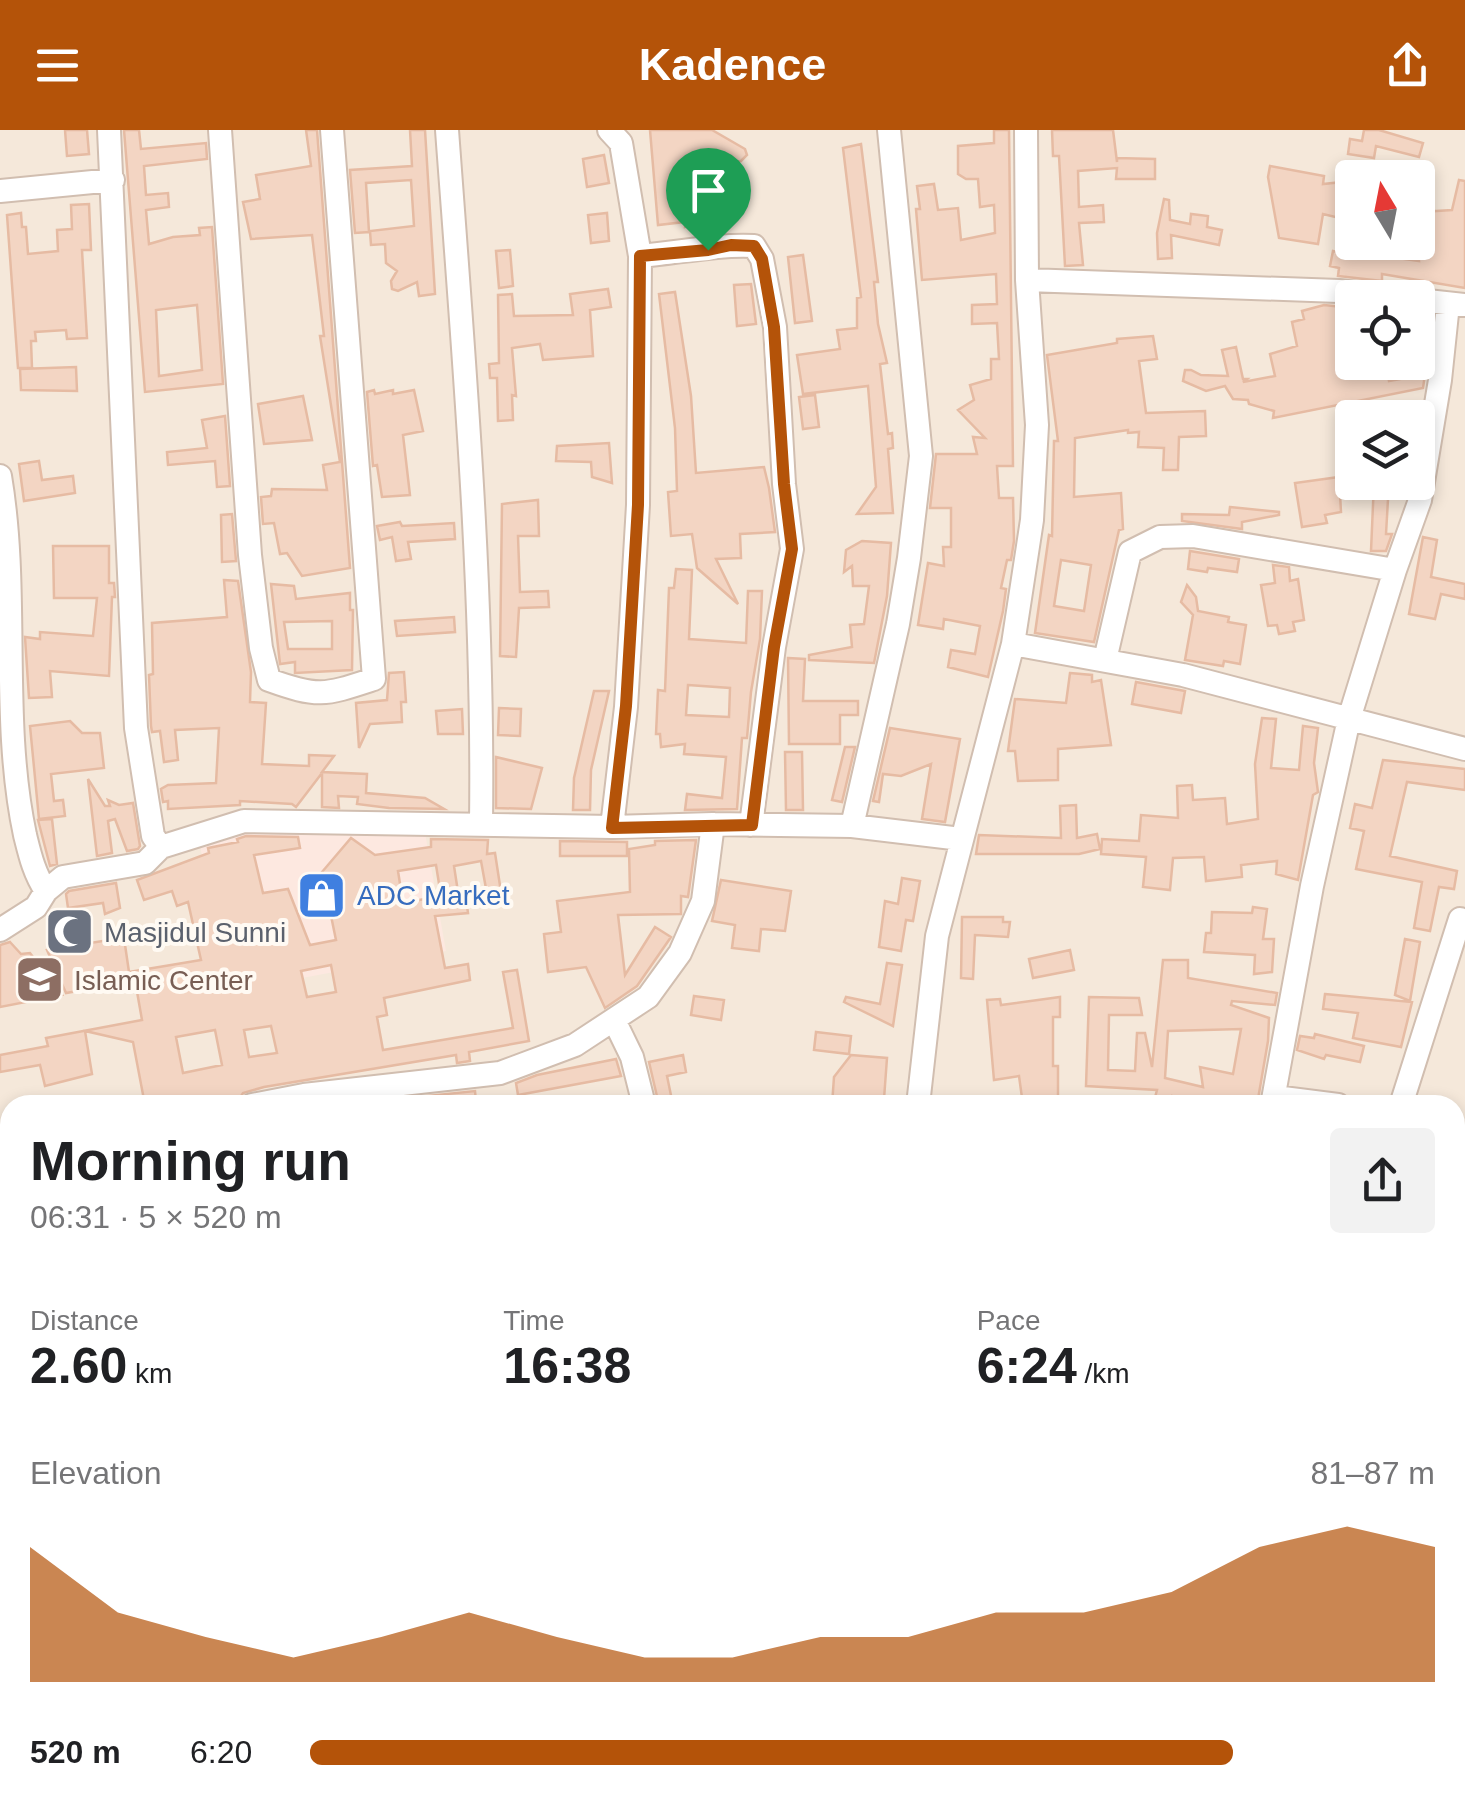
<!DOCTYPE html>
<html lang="en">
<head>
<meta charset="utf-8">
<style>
	body { margin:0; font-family:Helvetica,sans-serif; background:#f2f2f2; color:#202124; height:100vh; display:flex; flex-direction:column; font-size:38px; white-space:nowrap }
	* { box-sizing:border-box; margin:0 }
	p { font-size:32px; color:#757577 }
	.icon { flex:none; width:55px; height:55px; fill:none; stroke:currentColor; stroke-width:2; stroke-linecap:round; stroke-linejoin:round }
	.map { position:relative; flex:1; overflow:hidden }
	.side { position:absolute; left:0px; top:965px; width:1465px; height:718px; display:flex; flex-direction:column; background:#fff; border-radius:30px 30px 0 0; box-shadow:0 5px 15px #0003 }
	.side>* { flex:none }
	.needle { width:65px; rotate:350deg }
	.buttons { position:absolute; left:1335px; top:30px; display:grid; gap:20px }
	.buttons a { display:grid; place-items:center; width:100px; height:100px; border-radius:10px; background:#fff; box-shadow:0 5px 15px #0003; font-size:50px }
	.pin { position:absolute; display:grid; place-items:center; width:85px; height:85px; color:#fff; margin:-102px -42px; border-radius:50% 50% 50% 0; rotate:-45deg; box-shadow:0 0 10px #0007 }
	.pin .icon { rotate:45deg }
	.round { display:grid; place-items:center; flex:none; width:105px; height:105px; border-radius:10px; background:#f2f2f2 }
	.headline { display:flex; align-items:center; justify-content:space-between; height:170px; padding:0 30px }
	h1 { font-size:55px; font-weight:700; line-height:75px }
	.stats { display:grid; grid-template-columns:repeat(3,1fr); gap:15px; height:170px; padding:10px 30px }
	.stats div { display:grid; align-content:center }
	.stats b { font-size:50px; font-weight:700 }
	.stats small { font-size:28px; font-weight:400 }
	.stats p { font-size:28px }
	.chart { height:280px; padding:20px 30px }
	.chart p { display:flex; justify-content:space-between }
	.chart svg { width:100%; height:180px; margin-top:10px; fill:#b45309; opacity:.7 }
	ul { padding:0 30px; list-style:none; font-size:32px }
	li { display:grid; grid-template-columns:160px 120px 1fr; align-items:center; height:75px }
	li i { height:25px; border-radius:12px; background:#b45309 }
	header { display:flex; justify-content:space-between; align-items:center; height:130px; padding:0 30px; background:#b45309; color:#fff; font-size:45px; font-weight:700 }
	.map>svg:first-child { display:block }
	.residential { fill:#f5e8da; fill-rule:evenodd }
	.commercial { fill:#fde8e0 }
	.building { fill:#f3d5c3; stroke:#e6bba3; stroke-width:2.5; fill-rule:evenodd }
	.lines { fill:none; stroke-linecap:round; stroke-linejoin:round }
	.minor-casing { stroke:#d1beb0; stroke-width:26 }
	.minor { stroke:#fff; stroke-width:22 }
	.route-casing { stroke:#fff; stroke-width:20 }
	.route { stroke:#b45309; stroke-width:12 }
	.labels { text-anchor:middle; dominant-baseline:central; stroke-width:8; stroke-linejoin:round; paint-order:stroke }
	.shop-label { font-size:28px; fill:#366cbe; stroke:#fffaf3; text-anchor:start }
	.worship-label { font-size:28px; fill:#5b616d; stroke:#fffaf3; text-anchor:start }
	.education-label { font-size:28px; fill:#785e54; stroke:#fffaf3; text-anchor:start }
</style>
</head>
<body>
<header><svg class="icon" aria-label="menu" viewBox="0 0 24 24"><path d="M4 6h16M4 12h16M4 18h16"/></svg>Kadence<svg class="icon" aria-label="share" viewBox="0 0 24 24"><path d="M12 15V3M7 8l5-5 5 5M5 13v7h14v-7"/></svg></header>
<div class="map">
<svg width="1465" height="1681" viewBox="0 0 1465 1681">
	<rect width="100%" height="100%" fill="#fdf6ec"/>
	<path class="residential" d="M0,0h1465v1681h-1465zM1352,48h66v64h-66zM1352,168h66v64h-66zM1352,288h66v64h-66zM10,975h1445v697h-1445z"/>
	<path class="commercial" d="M247,695l177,2 22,124 -144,27 -78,6 -25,-145z"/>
	<path class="building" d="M65,0h22l2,24 -22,2z
		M124,0h15l2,19 65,-6 1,16 -63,7 2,29 22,-2 1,14 -23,3 3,34 24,-7 27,-2 -1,-7 13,-1 11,157 -78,8zM197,175l5,65 -43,6 -3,-66z
		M306,0h11l33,438 -48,8 -15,-23 -7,1 -6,-31 -11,1 -2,-27 10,-1 1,-7 55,1 -4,-25 17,-3 -20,-126h4l-12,-101 -61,4 -8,-37 17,-3 -4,-24 55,-9z
		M410,0h15l10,164 -16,2 -2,-14 -19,9 -6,-2 -1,-8 6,-10 -11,-8 -1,-19 -14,1 -1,-14 44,-5 -3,-46 -45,3 3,49 -14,1 -5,-63 62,-4z
		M650,0h62l33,19 2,6 -6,6 -31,3 3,24 16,4 -1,9 -4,2h-21l3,20 -21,4v-5l-27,3z
		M994,0h15l4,336h-16l2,32h14l1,43 -3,19h-4l-6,28 5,1 -3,22 -15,66 -40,-10 3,-17 24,4 5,-28 -36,-7 -1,10 -25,-4 10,-62 16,3 -1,-19h8v-39h-21l6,-54h41l-4,-17 12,1 -27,-28 16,-10 -4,-15 21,-6v-20h8l-2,-36 -25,1v-19l25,-1 -1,-30 -74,6 -6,-71h4l-3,-23 17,-2 4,26 20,-2 3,32 34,-7 -1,-28 -14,2 -2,-28h-12l-8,-5v-28l36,-3z
		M1052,0h61l4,32v-4l38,1v20h-39l1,-11 -39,3 1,36 24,-2 1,17 -25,1 4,42 -18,1 -6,-110h-6z
		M1364,0h15l44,13 -4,14 -43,-11 -2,12 -26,-4 2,-15 12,2z
		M861,14l17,138h-4l4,42 9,39 -7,1 8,70 4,-1 1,15 -5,1 5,64 -36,1 19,-27 -8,-101 -65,8 -6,-39 43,-6 -3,-19 20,-2v-30l4,-1 -18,-149z
		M604,25l5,28 -22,4 -4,-28z
		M1270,36l54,10 -1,8 29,-3v40l-29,-7 -5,30 -39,-6 -11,-61z
		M1459,50l6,1v107l-83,-14v7l-44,-5 1,-8 -9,-2 3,-15 13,3 2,-12h38l-3,14 36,5 -1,-11 6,-1 -3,-37 31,-2z
		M1164,69l5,1 1,20 20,4 1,-10 17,2 -1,11 15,3 -3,15 -48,-10 1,23 -14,1 -1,-26z
		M89,74l2,46h-9l5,88 -20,1 -1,-9 -31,2 1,9h-5l1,27h-14l-11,-153 14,-2 1,14h4l2,27 30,-3 -1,-21 15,-1 -1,-24z
		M607,83l2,28 -18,2 -3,-28z
		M510,120l3,36 -14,2 -3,-37z
		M803,125l9,66 -17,2 -7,-66z
		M751,154l5,40 -19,2 -3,-41z
		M608,159l3,18 -21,3 3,46 -50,4 -3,-16 -28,4 4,48 -4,-1 1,25 -15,1 -1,-43h-7l-1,-14 10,-1 -1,-68 14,-1 2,22 59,-1 -3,-21z
		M675,162l16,104 5,77 68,-6 5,21 6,44 -35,2 1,24 -25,1 22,45 -41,-36 -5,-34 -21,2 -3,-44 9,-1 -2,-63 -16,-134z
		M1324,175l28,3v11l-7,-1 7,44h18l2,11 15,-3 2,11 28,-5 2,-30h5l3,15 -4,27 -150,30 1,-7 -25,-7 -1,-4 -15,-1 -8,-13 -19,5 -23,-10 2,-11h6l10,5 27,1 -6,-26 14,-3 7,32h4l-4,3 32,-6 -5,-22 27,-8 -5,-24 12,-3 -2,-8z
		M1153,206l4,23 -18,2 7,52 59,-2 1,25 -27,1 -1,33h-15l1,-22 -26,-1 1,-15 -11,1v-3l-53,8 -1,59 47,-4 2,36 -4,1 -25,112 -59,-9 14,-98 3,1 2,-95h4l-11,-86 70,-12v-4zM1061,430l30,5 -7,46 -30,-5z
		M76,237l1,24 -56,-1 -1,-21z
		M374,260l1,4 18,-4v4l21,-4 9,41 -20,4 7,60 -28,2 -5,-32 -4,1 -6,-74z
		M815,265l4,32 -16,2 -4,-32z
		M303,266l9,44 -48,4 -6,-40z
		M225,286l5,70 -13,1 -2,-26 -47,4 -1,-13 40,-4 -5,-28z
		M609,313l3,40 -20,-6 -1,-15 -35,-1 1,-15z
		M39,331l3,19 31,-4 2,17 -51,8 -5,-37z
		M1339,347l2,35 -16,3 2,8 -25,4 -7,-44z
		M1374,352h15l-3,52h6l-6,17h-15z
		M538,370l1,36h-21l2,56 28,-1 1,16 -30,1 -3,49 -16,-1 2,-152z
		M1230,377l49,5v3l-37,7v7l-60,-8v-7l47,1z
		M232,384l4,47 -14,1 -1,-47z
		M400,392l2,4 52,-3 1,16 -47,3 3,17 -15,2 -4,-24 -12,3 -3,-14z
		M1423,407l14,3 -6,37 34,7v15l-24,-5 -6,25 -26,-5z
		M862,411l29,2 -4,53 -13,67 -65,-3v-5l43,-8 -2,-22 14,-1 5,-38h-16l-1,-20 -8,6 2,-22z
		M53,416h56v37h5l1,14h-3l-3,79 -59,-5 2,26 -23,1 -4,-61 15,2v-7l53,4 4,-38h-43z
		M1190,421l49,8 -2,13 -29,-4 -1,4 -19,-3z
		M1273,435l16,2 1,14 8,-2 6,41 -11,2 2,9 -16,3 -2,-9 -9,1 -7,-41 14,-2z
		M676,439l16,1 -3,69 57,4 2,-52h14l-2,48 -9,53 -4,46h-5l-5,71 -52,1 2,-16 35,4 4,-41 -42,-3 1,-10 -24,3 -1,-13h-4l2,-44 7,1 4,-103h5zM688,555l42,3 -1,29 -43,-2z
		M224,450l14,1 13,91 -1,30 16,1 -4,61 47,2v-11l25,1 -12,16 45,2 -1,19 59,5 19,11 -55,-1 -32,-4 1,-7 -20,-1 1,12 -17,-1v-34l-26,34 -4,-3 -52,-3v4l-72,4v-8l-5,1 -2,-13 7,-4 48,-2 3,-55 -44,2 3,30 -14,2 -4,-31 -8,1 -1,-6 -2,-51 4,-1 -1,-51 75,-6z
		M271,454l23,2 2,13 54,-6v17h3l-1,60 -57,3v-11l-15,2zM332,491v28h-44l-4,-27z
		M1187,455l9,12 2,14 31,6 -1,5 18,3 -6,39 -16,-3 -1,5 -38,-6 8,-45 -12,-13z
		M454,487l1,15 -58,4 -2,-15z
		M788,528l17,1 -2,42h55v14h-18v29h-51z
		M404,542l2,30h-5l1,20 -32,2 -11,24 -3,-45 31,-3 2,-27z
		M1070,543l22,2v7l9,-2 10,65 -53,4v31l-40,1 -3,-30h-7l7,-52 51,4z
		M1136,552l49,9 -4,22 -49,-9z
		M594,561h15l-18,79 -1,40h-17l1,-32z
		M499,578l22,1 -1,27 -22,-1z
		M462,579l1,25h-25l-2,-23z
		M1262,588l14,1 -5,49 28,2 4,-44 15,2 -4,35 4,29 -5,3 -15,85 -22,-6 1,-13 -36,4 1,12 -36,4 -2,-24 -31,1 -3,32 -27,-3 3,-30 -45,-3 1,-15 37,2 2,-26 37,3 -1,-32 15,-1 1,15 32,-2 2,26 31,-5 -3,-55z
		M70,591l12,12h18l4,35 -53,6 3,27 9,-1 2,16 -26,3 -9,-93z
		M890,598l70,11 -15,83 -23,-3 9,-55 -30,12 -18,-2 -4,28 -6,-1z
		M845,617h10l-13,55 -10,-2z
		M785,622h17l1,58h-17z
		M496,627l46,11 -11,41 -35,-1z
		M1383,630l82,9v21l-58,-8 -17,74 67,15 -3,18 -15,-2 -9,44 -16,-3 8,-46 -66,-13 8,-38 -14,-3 5,-24 17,4z
		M88,649l17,27h5l-2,-6 11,5 14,-2 7,43 -2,3 -11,2 -12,-32 -7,2 4,32 -15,3z
		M1076,675l1,33 20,-4 3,15 -21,5h-103l3,-19 82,3 -1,-32z
		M52,689l5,45 -7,2 -12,-46z
		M246,706l52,1 2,11 -46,7 9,38 25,-4 22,56 26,-5 -14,-68 29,-34 24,17 56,-8v-8l57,1 -1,14 8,-1 6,39 -14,2 -6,-33 -27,5 4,26 7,-1 3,22 -33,3 10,52 23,-4 2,16 -86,18 3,17 -10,2 6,33 130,-22 -10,-56 14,-2 12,71 -60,11 1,9 -13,2 -1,-8 -192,32 -21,6 -5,8 -21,4h-72l-12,-63 -48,-11 7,43 -47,12 -5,-21 -40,7v-17l48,-9 -2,-8 96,-18 -6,-34 -24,4 -1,-5 -45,8 -19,-43 62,-10 -1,-7 15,-2 6,41 72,-12 -13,-58 -11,4 -5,-15 -28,9 -7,-20 72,-27 -1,-5 30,-6 -1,-3zM436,735l5,31 -38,7 -5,-32zM331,835l5,27 -29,5 -6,-26zM271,896l6,27 -28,4 -5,-27zM215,900l7,35 -39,8 -7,-36z
		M696,710l-8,57 -7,-1v18l-63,1 7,60 30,-48 16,10 -34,49 -32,22 -19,-41 -38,5 -4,-38 17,-2 -4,-31 73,-9 -1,-43 26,-4v-4z
		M560,711l67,1v14h-67z
		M902,748l18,3 -7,40 -7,-1 -5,31 -22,-4 6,-46 13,3z
		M721,750l70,11 -6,40 -24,-2 -2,22 -27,-3 3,-23 -23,-4z
		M116,753l4,25 -15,6 -2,-11 -35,5 -2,-14 3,-3z
		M1253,777l14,2 -4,30h11l-2,33 -18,2 1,-19 -51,-3 2,-19h5l1,-21 40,1z
		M962,787h41v5h7l-2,15 -33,-2 -2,44 -12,-1z
		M1405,809l15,3 -10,59 -15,-6z
		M10,812l11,12 9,-1 32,42 -62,12v-62z
		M1070,820l4,20 -41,8 -4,-19z
		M1163,830h25v18l89,15 -2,12 -43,-4 -1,4 38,13 -1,23 -11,64h-46l-39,-9 -2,9h-17l4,-15 -71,-4 3,-89 50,1 3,17h-33l-1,55 27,1 2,-38h8l7,34zM1241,899l-8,45 -33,-7 3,20 -38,-9 3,-47z
		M887,833l15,2 -9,61 -49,-24 2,-5 34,7z
		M1325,864l87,8 -11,45 -48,-9 5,-25 -35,-4z
		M694,866l30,4 -3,20 -30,-5z
		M1060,867v20h-7v49h5v39h-35l-4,-29 -25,4 -7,-80 13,-1 1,6z
		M816,902l35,4 -2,18 -35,-4z
		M1315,904l49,12 -4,16 -34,-7 -2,4 -27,-9 3,-14 14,2z
		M683,925l3,17 -19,4 6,29h-14l-10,-43z
		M851,925l36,3 -3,41h-6l-1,6h-45l2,-28z
		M616,929l5,17 -103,19 -2,-12 21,-8z
		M475,961l1,10 -48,4 -1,-9z"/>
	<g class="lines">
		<defs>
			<path id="minor" d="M109,0l27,598 17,108 8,11 83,-26 368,6 101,-3 139,2 109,13
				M220,0l30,425 11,93 8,32c50,18 56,15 105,-1l-42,-549
				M447,0c17,231 37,462 34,694
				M609,0l12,13 19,113 -2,249 -12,202 -14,120
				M0,61l113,-11
				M640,126c37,-3 77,-12 114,-10l8,13 13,68 9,157 8,65 -18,98 -23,178
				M1027,150l312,11 56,7
				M1418,170l47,5
				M0,346c20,118 0,242 25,359 5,20 9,38 21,56l-10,16 -36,23
				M1013,514l170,31 282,74
				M1105,530l25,-108 30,-15 33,-1 202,34
				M852,696l46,-202 11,-66 12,-102 -32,-326
				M46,761l17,-14 82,-14 16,-16
				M614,890l18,37 12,48
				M1275,967l63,8
				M252,975l52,-10 196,-22 75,-28 73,-48 32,-44 23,-52 10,-77
				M918,975l19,-169 76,-292 19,-124 5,-95 -10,-145 -1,-150
				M1272,975l40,-219 37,-167 46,-149 25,-70 20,-120 8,-76
				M1401,975l59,-186
				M0,1025l10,-2
				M0,1147l10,-2
				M0,1301l10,-2
				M1455,1443l10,-44
				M0,1444l10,-3
				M0,1568l10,-3
				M58,1681l35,-9
				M209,1681l2,-9
				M343,1681l2,-9
				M487,1681l2,-9
				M609,1681l2,-9
				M754,1681l2,-9
				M885,1681l2,-9
				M1000,1681l1,-9
				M1108,1681l2,-9
				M1403,1681l2,-9"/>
		</defs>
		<use href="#minor" class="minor-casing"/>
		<use href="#minor" class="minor"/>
	</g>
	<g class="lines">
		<defs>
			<path id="route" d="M731,115l23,1 8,13 12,68 10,157 8,65 -18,98 -22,178 -140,3 14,-122 12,-201 2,-249 68,-6z"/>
		</defs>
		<use href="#route" class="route-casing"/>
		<use href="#route" class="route"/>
	</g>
	<defs>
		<symbol id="shop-square" viewBox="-11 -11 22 22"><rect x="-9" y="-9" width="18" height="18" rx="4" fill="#3f7fe0" stroke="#fffaf3"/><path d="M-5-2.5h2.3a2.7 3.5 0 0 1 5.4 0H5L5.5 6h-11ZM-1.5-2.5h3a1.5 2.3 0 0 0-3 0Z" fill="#fff"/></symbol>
		<symbol id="mosque-square" viewBox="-11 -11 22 22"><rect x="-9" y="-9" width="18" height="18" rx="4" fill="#6b7280" stroke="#fffaf3"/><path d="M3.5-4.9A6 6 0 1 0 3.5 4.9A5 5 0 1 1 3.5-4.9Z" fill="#fff"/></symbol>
		<symbol id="school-square" viewBox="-11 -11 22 22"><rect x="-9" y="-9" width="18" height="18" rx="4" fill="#8d6e63" stroke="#fffaf3"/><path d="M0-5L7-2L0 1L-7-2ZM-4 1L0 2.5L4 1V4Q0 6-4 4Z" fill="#fff"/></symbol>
	</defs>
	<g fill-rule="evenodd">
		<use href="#shop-square" x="294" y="738" width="55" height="55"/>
		<use href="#mosque-square" x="42" y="774" width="55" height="55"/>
		<use href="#school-square" x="12" y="822" width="55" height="55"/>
	</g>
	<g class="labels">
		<g class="shop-label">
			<text x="357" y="765">ADC Market</text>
		</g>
		<g class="worship-label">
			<text x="104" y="802">Masjidul Sunni</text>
		</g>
		<g class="education-label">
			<text x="74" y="850">Islamic Center</text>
		</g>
	</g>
</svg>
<div class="buttons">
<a><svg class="needle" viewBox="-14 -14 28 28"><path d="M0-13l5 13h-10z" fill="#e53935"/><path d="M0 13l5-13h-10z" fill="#757577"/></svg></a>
<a><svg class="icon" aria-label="locate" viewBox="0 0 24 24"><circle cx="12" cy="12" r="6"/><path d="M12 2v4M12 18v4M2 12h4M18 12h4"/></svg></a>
<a><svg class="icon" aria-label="layers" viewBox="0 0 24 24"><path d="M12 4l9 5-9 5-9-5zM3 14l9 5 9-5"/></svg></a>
</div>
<div class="pin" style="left:708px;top:120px;background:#1e9e55"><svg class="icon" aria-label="arrive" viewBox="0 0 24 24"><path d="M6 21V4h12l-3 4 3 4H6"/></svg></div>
<section class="side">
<div class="headline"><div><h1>Morning run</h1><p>06:31 · 5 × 520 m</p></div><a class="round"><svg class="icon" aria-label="share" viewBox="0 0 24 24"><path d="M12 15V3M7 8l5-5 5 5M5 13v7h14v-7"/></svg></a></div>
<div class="stats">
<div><p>Distance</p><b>2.60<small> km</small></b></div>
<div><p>Time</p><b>16:38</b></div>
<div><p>Pace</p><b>6:24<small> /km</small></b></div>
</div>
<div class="chart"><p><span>Elevation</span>81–87 m</p>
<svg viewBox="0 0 160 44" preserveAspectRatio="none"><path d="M0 44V11L10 27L20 33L30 38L40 33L50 27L60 33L70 38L80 38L90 33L100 33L110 27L120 27L130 22L140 11L150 6L160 11V44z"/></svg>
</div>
<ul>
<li><b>520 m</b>6:20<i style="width:82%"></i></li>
</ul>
</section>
</div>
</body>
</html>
